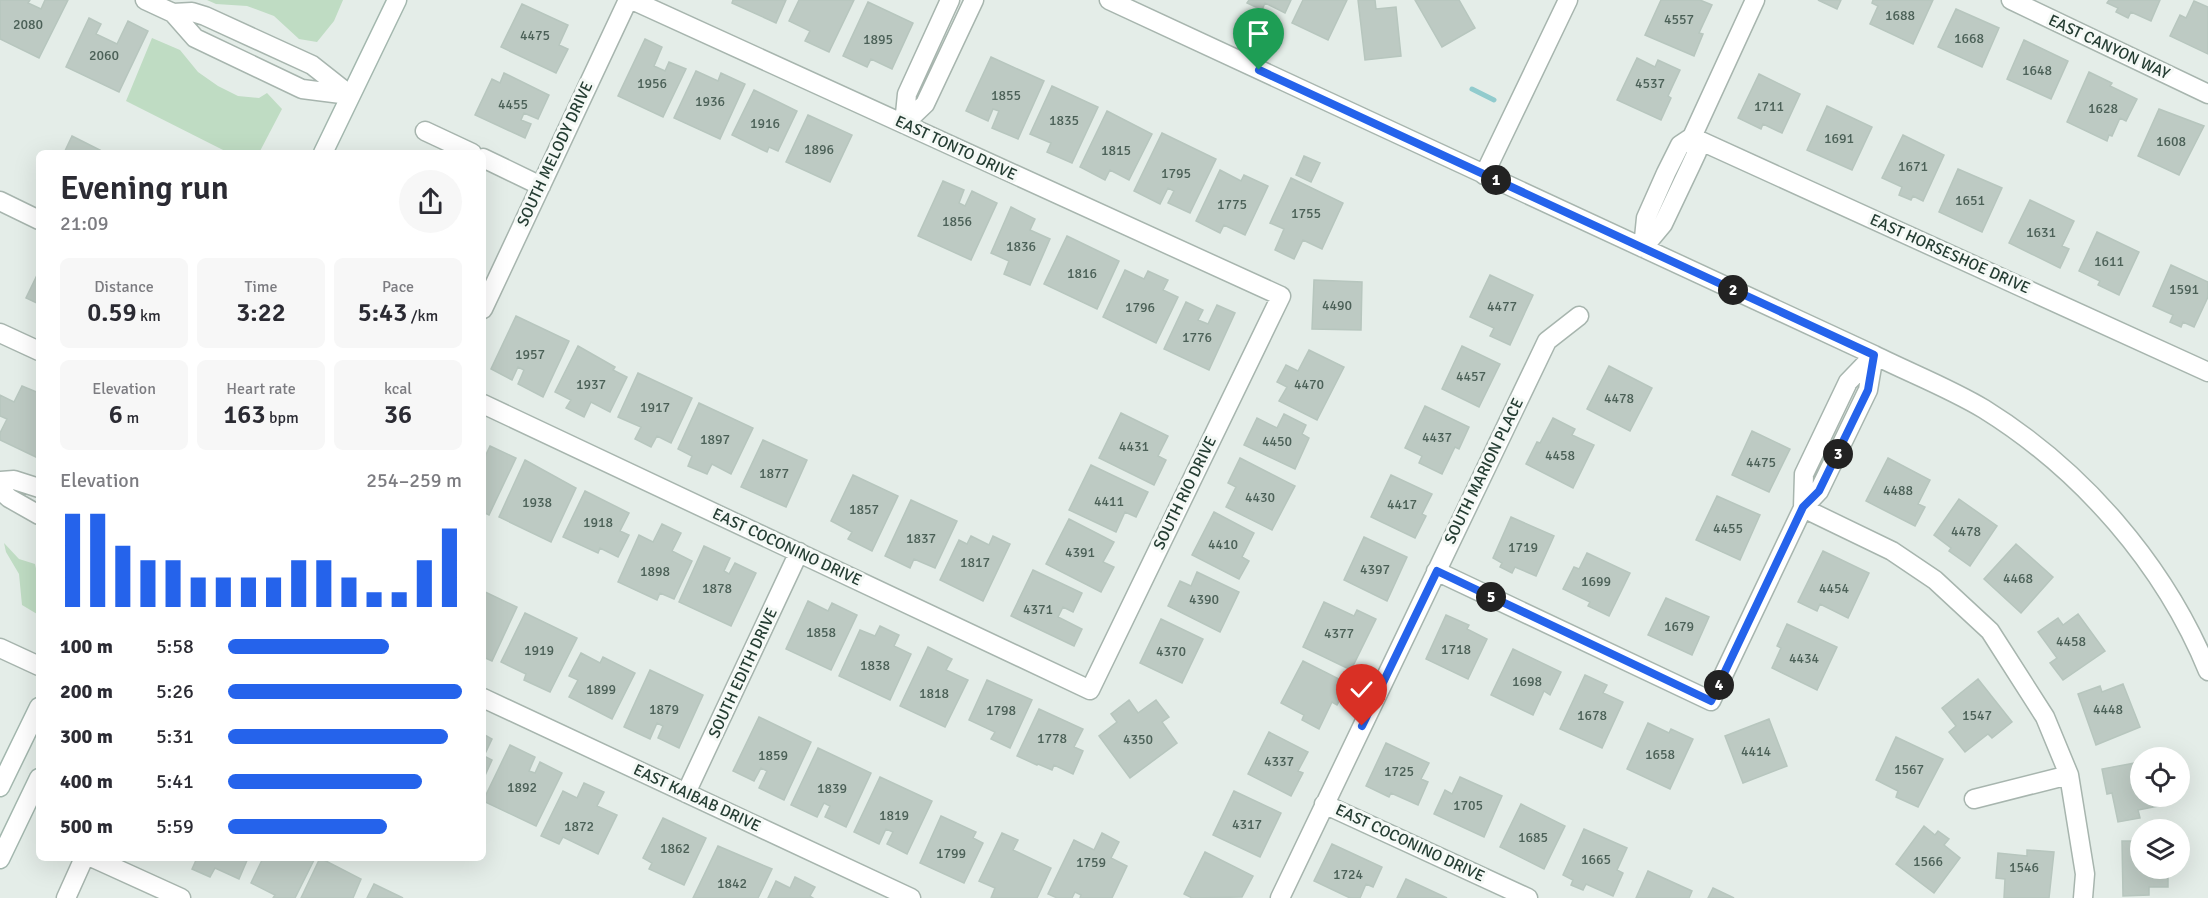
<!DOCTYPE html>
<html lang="en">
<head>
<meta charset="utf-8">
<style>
	body { margin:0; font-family:Signika,sans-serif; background:#f7f7f7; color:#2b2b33; height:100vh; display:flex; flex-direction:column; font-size:22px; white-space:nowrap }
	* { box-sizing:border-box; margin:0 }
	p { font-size:20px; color:#7c7c81 }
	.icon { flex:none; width:33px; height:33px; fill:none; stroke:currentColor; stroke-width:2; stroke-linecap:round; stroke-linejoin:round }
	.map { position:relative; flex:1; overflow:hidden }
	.sheet { position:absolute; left:36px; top:150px; width:450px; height:711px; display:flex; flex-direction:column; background:#fff; border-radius:9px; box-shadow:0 6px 24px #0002 }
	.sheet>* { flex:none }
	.buttons { position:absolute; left:2130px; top:747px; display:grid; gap:12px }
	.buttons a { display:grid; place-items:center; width:60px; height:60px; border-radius:50%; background:#fff; box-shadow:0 6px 24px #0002; font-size:30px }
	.pin { position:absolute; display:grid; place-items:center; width:51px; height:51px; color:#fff; margin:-62px -26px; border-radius:50% 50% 50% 0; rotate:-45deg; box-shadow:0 0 6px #0007 }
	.pin .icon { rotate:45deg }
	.km { position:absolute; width:30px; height:30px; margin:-15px; border-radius:50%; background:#222; color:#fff; font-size:16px; line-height:30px; text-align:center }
	.round { display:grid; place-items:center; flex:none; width:63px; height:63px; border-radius:32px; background:#f7f7f7 }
	.headline { display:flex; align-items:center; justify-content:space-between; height:102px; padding:0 24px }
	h1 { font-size:33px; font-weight:600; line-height:45px }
	.metrics { display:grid; grid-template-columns:repeat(3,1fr); gap:9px; height:102px; padding:6px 24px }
	.metrics div { display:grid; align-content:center; border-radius:9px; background:#f7f7f7; text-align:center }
	.metrics b { font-size:26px; font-weight:600 }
	.metrics small { font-size:16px; font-weight:400 }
	.metrics p { font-size:16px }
	.chart { height:168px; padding:12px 24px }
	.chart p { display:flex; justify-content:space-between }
	.chart svg { width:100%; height:108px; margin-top:6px; stroke:#2563eb; stroke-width:6 }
	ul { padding:0 24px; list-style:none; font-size:20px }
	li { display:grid; grid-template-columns:96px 72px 1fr; align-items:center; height:45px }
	li i { height:15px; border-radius:8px; background:#2563eb }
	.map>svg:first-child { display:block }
	.green { fill:#bfdcc3 }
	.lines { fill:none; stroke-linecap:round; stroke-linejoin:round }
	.stream { stroke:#91cbcd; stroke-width:5 }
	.building { fill:#bdcac3; stroke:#b7c6be; stroke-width:1.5 }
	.minor-casing { stroke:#a7b5ae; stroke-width:21 }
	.secondary-casing { stroke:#a3b7ae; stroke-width:21 }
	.minor { stroke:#fff; stroke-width:18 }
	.secondary { stroke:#fff; stroke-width:18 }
	.route-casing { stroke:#fff; stroke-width:12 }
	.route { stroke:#2563eb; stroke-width:8 }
	.labels { text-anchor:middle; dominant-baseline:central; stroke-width:6; stroke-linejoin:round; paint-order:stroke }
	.number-label { font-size:14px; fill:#4b6057 }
	.street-label { font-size:16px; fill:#253d33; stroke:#f5f9f6 }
</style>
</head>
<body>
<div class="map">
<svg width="2208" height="898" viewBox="0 0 2208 898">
	<rect width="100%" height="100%" fill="#e4ede8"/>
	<path class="green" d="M207,0h136l-9,21 -17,21 -18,-3 -25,-23 -27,-10 -31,-2z
		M152,38l28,12 18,22 20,14 20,10 21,2 8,-5 15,16 -23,44h-30l-103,-52z
		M4,543l15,16 16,5 4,18v29l-2,3 -15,-9 -3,-31 -13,-22z"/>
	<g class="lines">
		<path class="stream" d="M1472,89l22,11"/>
	</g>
	<path class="building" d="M0,0h30l-2,3 13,6 4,-9h23l-29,58 -39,-19z
		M733,0h53l-10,23 -44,-20z
		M799,0h55l-25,52 -24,-11 5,-10 -21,-10z
		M1249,0h42l-6,13 -20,-10 -3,7 -15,-7z
		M1303,0h44l-19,40 -36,-17z
		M1358,0h17l1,9 20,-2 5,49 -36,4z
		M1415,0h44l16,28 -33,19z
		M1661,0h39l12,5 -13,28 4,1 -9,22 -49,-21z
		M1818,0h23l-4,9z
		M1873,0h60l-20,44 -43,-20 8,-18 -6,-3z
		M2109,0h51l-9,21 -20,-9 -3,6 -12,-6 2,-4 -11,-5z
		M2194,1l14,6v47l-38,-18 10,-21 6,3z
		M868,2l45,21 -21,46 -21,-10 -4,8 -24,-11z
		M522,4l46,21 -9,20 9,4 -12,24 -55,-26z
		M1956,9l43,19 -17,39 -44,-20z
		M89,18l12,6 -5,10 21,10 11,-23 20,10 -29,61 -53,-25z
		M645,39l17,8 -8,19 11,5 4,-9 17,7 -23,48 -45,-21z
		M2024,40l44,21 -17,38 -44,-20z
		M991,57l53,24 -26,58 -26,-11 7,-17 -6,-2 -5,12 -22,-10z
		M1637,58l18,9 3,-7 22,10 -12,26 3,2 -10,22 -44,-20z
		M696,71l22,10 3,-8 24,11 -25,55 -46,-21z
		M2089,72l23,11 -2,3 27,13 -11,22 -6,-3 -8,18 -3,-1 -2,6 -40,-19z
		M504,73l45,22 -11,24 -14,-6 -3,7 10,4 -6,14 -50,-23 17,-36 8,4z
		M1759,74l41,20 -18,39 -19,-9 -2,5 -23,-11z
		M1052,86l46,21 -26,56 -25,-11 4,-9 -21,-9z
		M754,90l43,21 -19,40 -9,-4 -2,5 -35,-17z
		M1827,106l45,21 -20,43 -45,-20z
		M2159,109l45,17 -25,49 -41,-19z
		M1107,111l45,23 -23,46 -19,-10 -5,10 -25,-13z
		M808,115l44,20 -22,47 -44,-20z
		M1162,133l54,26 -26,54 -22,-10 6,-12 -6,-3 -8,16 -26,-13z
		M1903,135l41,20 -21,46 -10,-5 -2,4 -12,-5 3,-8 -20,-9z
		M72,136l28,14 -2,3h-34z
		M1304,156l16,7 -9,19 -15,-7z
		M1958,169l44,19 -20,44 -43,-20z
		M1220,170l21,11 3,-6 24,11 -23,49 -21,-10 -4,8 -24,-12z
		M1291,178l52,25 -21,46 -19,-9 -9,19 -19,-9 9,-21 -14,-6z
		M943,181l21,9 -5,13 6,3 7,-15 25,12 -26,57 -53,-24z
		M2030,200l44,21 -12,25 7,3 -9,19 -51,-25z
		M1011,207l24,12 -5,11 20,9 -20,46 -26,-11 5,-13 -18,-8z
		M2097,232l42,20 -20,43 -21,-10 2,-4 -21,-10z
		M1067,236l52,25 -22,48 -53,-25z
		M2171,265l37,17v15l-14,30 -11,-5 -2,5 -11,-5 3,-7 -20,-9z
		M1125,270l19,9 4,-8 20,9 -5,10 15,7 -22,46 -53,-26z
		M39,271v33l-13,-6z
		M1490,275l43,20 -23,50 -20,-9 4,-8 -24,-11z
		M1314,280l48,2 -1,48 -49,-1z
		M1186,302l17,8 -5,10 10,4 9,-19 18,8 -26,57 -45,-21z
		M516,316l53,25 -26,56 -25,-13 6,-14 -6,-3 -6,13 -21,-11z
		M578,346l37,21 -2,3 14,7 -17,35 -19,-10 -7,15 -18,-9 5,-8 -16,-8z
		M1462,346l38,18 -21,43 -37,-18z
		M1309,350l35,17 -27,53 -38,-19 8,-14 -10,-5 9,-17 12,6z
		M1609,366l43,22 -22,43 -43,-22z
		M638,373l54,25 -21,45 -14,-7 -6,11 -16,-8 6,-12 -23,-10z
		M22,386l17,7 -1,65 -38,-18v-7l7,-14 -7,-3v-21l14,7z
		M699,403l54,25 -22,46 -19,-10 -5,10 -19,-8 4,-10 -14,-7z
		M1425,406l44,21 -10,22 -4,-2 -13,27 -23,-11 3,-7 -17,-8z
		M1121,413l47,23 -10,20 8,4 -12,25 -55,-27z
		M1284,414l22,11 -4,9 7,4 -14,31 -51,-24 13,-27 20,10z
		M1553,418l22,11 -3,6 22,10 -21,43 -47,-24 11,-22 3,1z
		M1752,431l38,18 -21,43 -37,-17z
		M763,440l44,20 -21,47 -45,-20z
		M490,446l26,12 -27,57 -6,-3v-51z
		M1240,458l55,28 -23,44 -46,-23 10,-20 -8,-4z
		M1888,458l42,22 -12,24 7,3 -10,19 -49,-25z
		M525,460l51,28 -25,54 -52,-25z
		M1091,465l57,27 -12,25 -11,-5 -9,20 -47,-22z
		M853,475l45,21 -26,55 -24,-12 4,-7 -21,-11z
		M1391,475l41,19 -10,20 4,2 -11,22 -44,-21z
		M585,491l44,22 -9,18 9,4 -11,22 -18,-9 -2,5 -35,-16z
		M1717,496l43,19 -20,45 -44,-20z
		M1959,499l38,27 -27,40 -21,-15 2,-3 -17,-13z
		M911,500l46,21 -22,47 -21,-9 -4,9 -25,-12z
		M1214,512l40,21 -12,24 7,4 -10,18 -47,-24z
		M1511,517l43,19 -18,40 -21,-9 -3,6 -12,-6 2,-4 -9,-5z
		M1069,519l45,23 -11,20 11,5 -13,25 -55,-28z
		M662,524l19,9 -9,18 20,10 -18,38 -14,-6 -3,7 -39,-18 21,-47 14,7z
		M971,536l18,9 4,-9 17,8 -27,57 -43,-21 19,-40 8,4z
		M1364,537l43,20 -20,44 -43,-21z
		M2016,544l37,33 -32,36 -37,-34z
		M704,546l26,12 -6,13 5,3 6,-11 21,10 -25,53 -52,-24z
		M1823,551l46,22 -21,45 -28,-14 -3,7 -19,-9z
		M1587,553l43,20 -21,43 -21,-10 2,-4 -27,-13 11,-22 5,2z
		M1033,570l49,23 -9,19 -10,-5 -5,10 24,12 -8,17 -63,-30z
		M1197,572l42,20 -19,40 -52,-26 12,-25 11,5z
		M483,591l34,16 -25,54 -9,-4z
		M1666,598l43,19 -17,38 -44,-20z
		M808,601l20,10 4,-8 25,12 -26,55 -45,-21z
		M1324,602l30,14 3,-6 19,9 -25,51 -48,-23z
		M525,613l52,25 -27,54 -26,-12 2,-6 -25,-12z
		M2078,614l27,37 -42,29 -13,-17 7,-5 -19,-26 20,-14 5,7z
		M1446,615l23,10 -2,4 20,10 -19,40 -42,-20z
		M1161,619l42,20 -21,44 -42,-20z
		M1787,624l50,23 -20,43 -45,-22 9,-20 -4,-2z
		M880,626l19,9 -5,11 17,8 -21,46 -51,-24 21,-46 15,6z
		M928,647l24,12 -6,11 22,10 -23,47 -45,-21z
		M1513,649l48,23 -11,23 -6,-4 -11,24 -42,-20z
		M581,653l19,10 3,-6 32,16 -23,46 -43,-22 9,-17 -9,-4z
		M1303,661l40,20 -5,10 6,2 -7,12 -5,-3 -13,27 -17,-9 2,-5 -23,-12z
		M650,670l53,25 -24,53 -21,-10 5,-12 -6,-3 -7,16 -26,-12z
		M1585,675l22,10 -4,8 20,9 -21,46 -42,-19z
		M1978,679l34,43 -20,16 -4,-4 -23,18 -16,-20 7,-6 -14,-18z
		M987,680l45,20 -22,48 -19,-9 4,-7 -26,-12z
		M2123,684l17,43 -44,18 -18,-51 22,-8 2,6z
		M1129,700l9,13 18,-13 13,17 -7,5 15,21 -47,35 -31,-42 18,-14 -6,-8z
		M1039,709l44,20 -9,18 9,4 -10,23 -19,-9 -2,5 -14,-6 -1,1 -20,-9z
		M759,717l52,25 -27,58 -25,-12 8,-17 -6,-3 -7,13 -21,-10z
		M1769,719l18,47 -44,17 -18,-47z
		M1648,723l21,10 2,-4 22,10 -23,50 -43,-20z
		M1269,732l39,20 -10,19 5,2 -12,23 -43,-22z
		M483,734l9,5 -8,17 8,4 -9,20z
		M1896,737l47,22 -25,48 -22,-10 2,-6 -22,-11z
		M1386,743l43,20 -8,16 7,3 -10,23 -27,-12 -2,4 -23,-11z
		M510,745l25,12 -6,14 6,2 5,-11 22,11 -26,53 -53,-25z
		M818,748l53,25 -25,54 -21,-10 5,-11 -6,-3 -7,14 -26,-12z
		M2140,762v34h17l2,10 -21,4 2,8 -22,4 -6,-29 -5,1 -5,-25z
		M880,777l52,24 -25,53 -20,-10 6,-12 -7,-3 -7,15 -25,-12z
		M1460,777l42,19 -18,41 -50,-23 11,-24 7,4z
		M584,783l20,9 -7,14 20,9 -19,39 -35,-17 -4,7 -18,-8 22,-45 14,7z
		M1234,791l47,22 -21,44 -47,-22z
		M1521,804l44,22 -21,43 -44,-22z
		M941,816l35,16 -3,6 10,5 -19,40 -44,-20z
		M663,818l43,20 -22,47 -35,-16 3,-6 -9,-5z
		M1924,826l11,9 3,-4 11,8 -5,6 16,13 -26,35 -38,-29z
		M1584,829l43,19 -10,22 6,3 -10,23 -27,-12 -3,6 -12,-5 2,-5 -10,-5z
		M1002,833l16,7 -5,10 38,18 -14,30h-46l4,-10 -16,-7z
		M1102,833l17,9 -8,16 16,8 -15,32h-32l1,-3 -6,-3 -3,6h-15l-9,-4 26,-54 20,10z
		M2122,841h18v27h28v19h-19v8l-26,1z
		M1332,844l50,23 -9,20 -7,-3 -6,14h-10l-36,-17z
		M718,846l54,23 -14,29h-65z
		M2027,850l27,2 -5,46h-45l1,-19 -9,-1 2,-25 29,3z
		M1205,852l48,24 -11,21 -50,1 -8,-4z
		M197,858h51l-9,21 -24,-11 -5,9 -18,-8z
		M263,858h52l-20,40h-22l2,-3 -24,-12z
		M320,858l41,21 -8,19h-52z
		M1648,871l44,20 -3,7h-53z
		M795,877l20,10 -5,9 3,2h-45l8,-17 14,7z
		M1406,879l41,19h-50z
		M374,884l29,14h-36z
		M1713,888l21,10h-26z"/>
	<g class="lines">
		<defs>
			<path id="minor" d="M145,0l28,13 19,-1 13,4 107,49 38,30
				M1109,0l765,355c36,18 75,33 110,54 98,61 180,155 224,262
				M2011,0l197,94
				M173,13l22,25 107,51 47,6
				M904,124l21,-20 49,-104
				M904,124l3,-30 43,-94
				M425,131l47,22
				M1692,137l516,235
				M483,158l58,28
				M1484,175l84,-175
				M0,201l39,19
				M1643,248l3,-30 20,-45 14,-28 12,-8 63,-137
				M1643,248l20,-24 28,-59 6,-13 -5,-15
				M483,309l145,-309
				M0,333l39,18
				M483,404l607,286 191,-394 -649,-296
				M0,481l14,-1 25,8
				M0,490l9,8 30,17
				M1803,508l89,43 43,29 55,51 55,86 24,58 16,99 -2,24
				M1803,508l1,-34 44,-92 26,-27
				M1436,571l275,130 92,-193 16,-17 49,-101 6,-35
				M0,648l39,18
				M483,698l428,200
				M686,793l113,-241
				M1974,799l95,-24
				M1324,804l204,94
				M93,858l88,40
				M66,898l18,-40
				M1280,898l267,-557 32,-25"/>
			<path id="secondary" d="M323,153l74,-153
				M0,787l39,-80
				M0,859l39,-81"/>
		</defs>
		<use href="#minor" class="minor-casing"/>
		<use href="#secondary" class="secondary-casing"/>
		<use href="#minor" class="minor"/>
		<use href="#secondary" class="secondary"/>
	</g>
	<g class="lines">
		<defs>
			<path id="route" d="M1259,70l615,285 -6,35 -49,101 -16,16 -92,194 -274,-130 -75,155"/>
		</defs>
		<use href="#route" class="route-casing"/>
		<use href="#route" class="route"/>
	</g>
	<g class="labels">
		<g class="number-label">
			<text x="1900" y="15">1688</text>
			<text x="1679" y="19">4557</text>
			<text x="28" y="24">2080</text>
			<text x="535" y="35">4475</text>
			<text x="1969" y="38">1668</text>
			<text x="878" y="39">1895</text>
			<text x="104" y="55">2060</text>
			<text x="2037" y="70">1648</text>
			<text x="652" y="83">1956</text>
			<text x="1650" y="83">4537</text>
			<text x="1006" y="95">1855</text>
			<text x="710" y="101">1936</text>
			<text x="513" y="104">4455</text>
			<text x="1769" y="106">1711</text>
			<text x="2103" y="108">1628</text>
			<text x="1064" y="120">1835</text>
			<text x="765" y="123">1916</text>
			<text x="1839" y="138">1691</text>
			<text x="2171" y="141">1608</text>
			<text x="819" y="149">1896</text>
			<text x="1116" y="150">1815</text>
			<text x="1913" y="166">1671</text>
			<text x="1176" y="173">1795</text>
			<text x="1970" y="200">1651</text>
			<text x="1232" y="204">1775</text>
			<text x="1306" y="213">1755</text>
			<text x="957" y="221">1856</text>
			<text x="2041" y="232">1631</text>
			<text x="1021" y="246">1836</text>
			<text x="2109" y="261">1611</text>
			<text x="1082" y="273">1816</text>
			<text x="2184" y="289">1591</text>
			<text x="1337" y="305">4490</text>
			<text x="1502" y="306">4477</text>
			<text x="1140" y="307">1796</text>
			<text x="1197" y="337">1776</text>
			<text x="530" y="354">1957</text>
			<text x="1471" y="376">4457</text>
			<text x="591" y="384">1937</text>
			<text x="1309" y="384">4470</text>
			<text x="1619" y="398">4478</text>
			<text x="655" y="407">1917</text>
			<text x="1437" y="437">4437</text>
			<text x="715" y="439">1897</text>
			<text x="1277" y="441">4450</text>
			<text x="1134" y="446">4431</text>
			<text x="1560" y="455">4458</text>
			<text x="1761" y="462">4475</text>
			<text x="774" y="473">1877</text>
			<text x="1898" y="490">4488</text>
			<text x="1260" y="497">4430</text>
			<text x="1109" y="501">4411</text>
			<text x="537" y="502">1938</text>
			<text x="1402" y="504">4417</text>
			<text x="864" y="509">1857</text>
			<text x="598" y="522">1918</text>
			<text x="1728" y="528">4455</text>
			<text x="1966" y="531">4478</text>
			<text x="921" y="538">1837</text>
			<text x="1223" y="544">4410</text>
			<text x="1523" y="547">1719</text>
			<text x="1080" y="552">4391</text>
			<text x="975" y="562">1817</text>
			<text x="1375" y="569">4397</text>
			<text x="655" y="571">1898</text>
			<text x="2018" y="578">4468</text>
			<text x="1596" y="581">1699</text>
			<text x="717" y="588">1878</text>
			<text x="1834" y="588">4454</text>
			<text x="1204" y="599">4390</text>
			<text x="1038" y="609">4371</text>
			<text x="1679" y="626">1679</text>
			<text x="821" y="632">1858</text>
			<text x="1339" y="633">4377</text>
			<text x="2071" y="641">4458</text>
			<text x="1456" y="649">1718</text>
			<text x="539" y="650">1919</text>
			<text x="1171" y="651">4370</text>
			<text x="1804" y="658">4434</text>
			<text x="875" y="665">1838</text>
			<text x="1527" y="681">1698</text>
			<text x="601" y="689">1899</text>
			<text x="934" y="693">1818</text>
			<text x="664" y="709">1879</text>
			<text x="2108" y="709">4448</text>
			<text x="1001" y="710">1798</text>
			<text x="1592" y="715">1678</text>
			<text x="1977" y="715">1547</text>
			<text x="1052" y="738">1778</text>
			<text x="1138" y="739">4350</text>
			<text x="1756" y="751">4414</text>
			<text x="1660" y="754">1658</text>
			<text x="773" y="755">1859</text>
			<text x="1279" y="761">4337</text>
			<text x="1909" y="769">1567</text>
			<text x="1399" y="771">1725</text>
			<text x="522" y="787">1892</text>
			<text x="832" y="788">1839</text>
			<text x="1468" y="805">1705</text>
			<text x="894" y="815">1819</text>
			<text x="1247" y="824">4317</text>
			<text x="579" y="826">1872</text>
			<text x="1533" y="837">1685</text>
			<text x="675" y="848">1862</text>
			<text x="951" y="853">1799</text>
			<text x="1596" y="859">1665</text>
			<text x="1928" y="861">1566</text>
			<text x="1091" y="862">1759</text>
			<text x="2024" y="867">1546</text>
			<text x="1348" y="874">1724</text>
			<text x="732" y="883">1842</text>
		</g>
		<g class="street-label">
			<text transform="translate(2109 47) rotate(25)">EAST CANYON WAY</text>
			<text transform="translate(956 148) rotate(25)">EAST TONTO DRIVE</text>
			<text transform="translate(555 154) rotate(-65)">SOUTH MELODY DRIVE</text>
			<text transform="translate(1950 254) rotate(24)">EAST HORSESHOE DRIVE</text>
			<text transform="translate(1484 471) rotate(-64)">SOUTH MARION PLACE</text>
			<text transform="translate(1185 493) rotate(-64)">SOUTH RIO DRIVE</text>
			<text transform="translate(787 547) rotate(25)">EAST COCONINO DRIVE</text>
			<text transform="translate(743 673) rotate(-65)">SOUTH EDITH DRIVE</text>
			<text transform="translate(697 798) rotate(25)">EAST KAIBAB DRIVE</text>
			<text transform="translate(1410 843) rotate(25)">EAST COCONINO DRIVE</text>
		</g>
	</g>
</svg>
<div class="buttons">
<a><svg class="icon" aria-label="locate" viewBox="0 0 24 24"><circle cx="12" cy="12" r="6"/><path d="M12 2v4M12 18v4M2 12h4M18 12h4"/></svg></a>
<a><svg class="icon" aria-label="layers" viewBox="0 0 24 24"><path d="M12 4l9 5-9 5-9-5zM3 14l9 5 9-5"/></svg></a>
</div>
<div class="pin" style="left:1259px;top:70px;background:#1e9e55"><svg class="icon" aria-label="arrive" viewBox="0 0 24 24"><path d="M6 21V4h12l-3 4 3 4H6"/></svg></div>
<div class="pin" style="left:1362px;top:726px;background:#d93025"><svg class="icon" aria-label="check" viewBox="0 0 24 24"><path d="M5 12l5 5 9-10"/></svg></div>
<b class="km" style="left:1496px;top:180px">1</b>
<b class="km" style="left:1733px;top:290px">2</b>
<b class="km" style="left:1838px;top:454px">3</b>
<b class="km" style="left:1719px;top:685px">4</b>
<b class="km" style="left:1491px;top:597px">5</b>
<section class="sheet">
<div class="headline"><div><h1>Evening run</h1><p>21:09</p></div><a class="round"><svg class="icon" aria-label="share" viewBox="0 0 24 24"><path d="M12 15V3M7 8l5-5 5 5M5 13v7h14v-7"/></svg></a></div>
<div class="metrics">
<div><p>Distance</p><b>0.59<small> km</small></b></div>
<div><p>Time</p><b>3:22</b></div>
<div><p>Pace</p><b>5:43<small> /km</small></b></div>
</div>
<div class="metrics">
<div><p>Elevation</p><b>6<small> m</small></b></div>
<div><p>Heart rate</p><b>163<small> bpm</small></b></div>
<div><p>kcal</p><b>36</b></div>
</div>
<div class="chart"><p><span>Elevation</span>254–259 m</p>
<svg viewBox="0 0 160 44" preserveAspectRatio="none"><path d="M5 44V6M15 44V6M25 44V19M35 44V25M45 44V25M55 44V32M65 44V32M75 44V32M85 44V32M95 44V25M105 44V25M115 44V32M125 44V38M135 44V38M145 44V25M155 44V12"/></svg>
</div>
<ul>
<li><b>100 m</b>5:58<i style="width:69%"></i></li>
<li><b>200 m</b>5:26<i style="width:100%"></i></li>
<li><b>300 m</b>5:31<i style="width:94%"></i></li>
<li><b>400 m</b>5:41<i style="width:83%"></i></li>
<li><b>500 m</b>5:59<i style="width:68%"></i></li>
</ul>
</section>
</div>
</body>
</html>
